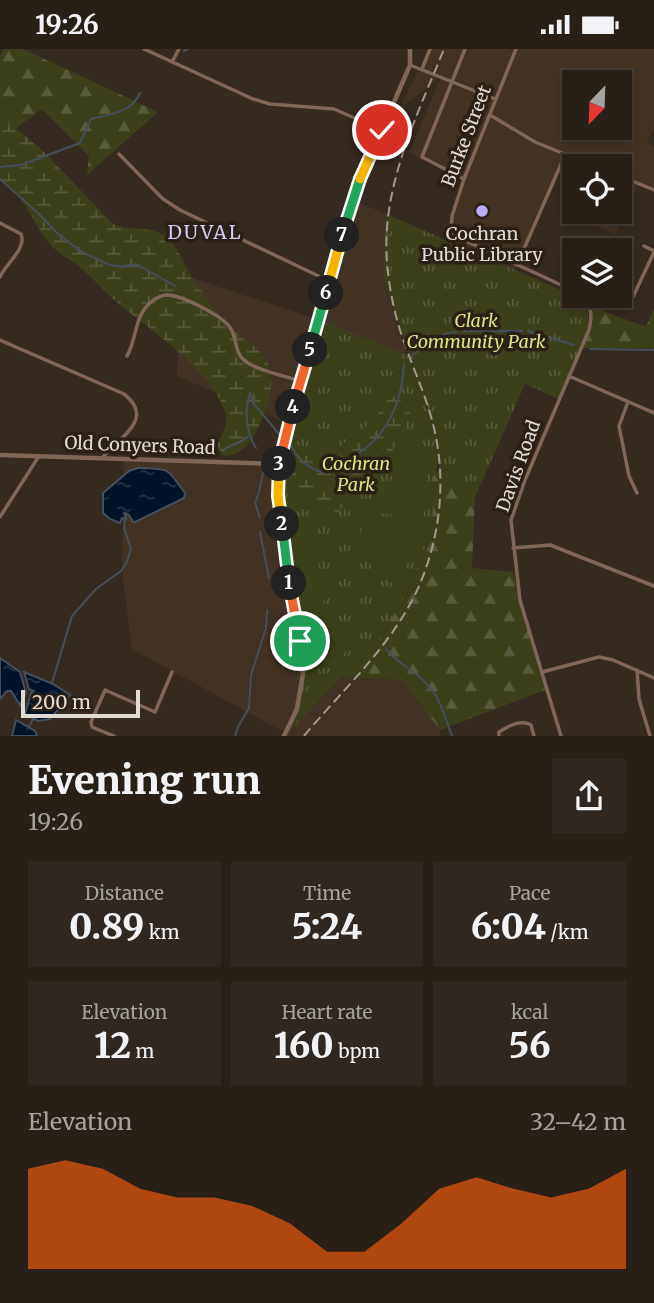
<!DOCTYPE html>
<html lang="en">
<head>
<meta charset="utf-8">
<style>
	body { margin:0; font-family:Merriweather,serif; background:#302820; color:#f1f3f6; height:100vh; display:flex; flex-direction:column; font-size:26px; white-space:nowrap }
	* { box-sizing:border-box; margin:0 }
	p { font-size:23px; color:#a5a3a1 }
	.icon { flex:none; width:38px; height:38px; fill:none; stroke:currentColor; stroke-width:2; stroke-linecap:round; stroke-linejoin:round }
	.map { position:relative; height:687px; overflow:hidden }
	.side { display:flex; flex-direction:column; background:#282017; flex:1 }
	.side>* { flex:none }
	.needle { width:46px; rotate:203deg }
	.controls { position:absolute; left:562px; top:21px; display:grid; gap:14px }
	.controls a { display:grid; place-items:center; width:70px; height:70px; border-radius:0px; background:#282017; box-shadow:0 4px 10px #0003,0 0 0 2px #443e36; font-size:35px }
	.scale { position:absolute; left:21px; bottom:18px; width:119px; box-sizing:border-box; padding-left:7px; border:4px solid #e2dbd4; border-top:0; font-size:19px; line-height:24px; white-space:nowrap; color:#e2dbd4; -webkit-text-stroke:5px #2b2016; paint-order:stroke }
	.pin { position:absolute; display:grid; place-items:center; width:60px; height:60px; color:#fff; margin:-30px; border:4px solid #fff; border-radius:50%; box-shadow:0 2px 7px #0007 }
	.km { position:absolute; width:35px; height:35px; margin:-18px; border-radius:50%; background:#222; color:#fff; font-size:19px; line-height:35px; text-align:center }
	.round { display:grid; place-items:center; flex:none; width:74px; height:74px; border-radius:0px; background:#302820 }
	.overview { display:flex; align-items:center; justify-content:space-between; height:119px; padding:0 28px }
	h1 { font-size:38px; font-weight:800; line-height:52px }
	.stats { display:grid; grid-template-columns:repeat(3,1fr); gap:10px; height:119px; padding:7px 28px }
	.stats div { display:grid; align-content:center; border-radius:0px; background:#302820; text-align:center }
	.stats b { font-size:35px; font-weight:800 }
	.stats small { font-size:19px; font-weight:400 }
	.stats p { font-size:19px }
	.chart { height:196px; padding:14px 28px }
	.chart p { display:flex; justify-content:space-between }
	.chart svg { width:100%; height:126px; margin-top:7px; fill:#ea580c; opacity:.7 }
	.status { display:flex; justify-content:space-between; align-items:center; height:49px; padding:0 35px; background:#282017; direction:ltr }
	.status svg { height:19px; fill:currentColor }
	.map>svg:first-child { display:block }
	.built { fill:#423223; fill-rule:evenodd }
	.grass { fill:url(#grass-tufts) }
	.forest { fill:url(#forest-firs) }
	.wetland { fill:url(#wetland-marsh) }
	.garden { fill:#3c4019 }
	.water { fill:url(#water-ripples); stroke:#444f5c; stroke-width:2 }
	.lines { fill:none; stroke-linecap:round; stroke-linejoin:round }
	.stream { stroke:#444f5c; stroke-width:2 }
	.minor { stroke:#806658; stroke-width:3.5 }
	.tertiary { stroke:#806658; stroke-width:4.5 }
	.rail { stroke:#a19890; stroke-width:2; stroke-dasharray:10 5; stroke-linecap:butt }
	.split-1-casing { stroke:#fff; stroke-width:14 }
	.split-2-casing { stroke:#fff; stroke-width:14 }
	.split-3-casing { stroke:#fff; stroke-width:14 }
	.split-4-casing { stroke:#fff; stroke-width:14 }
	.split-5-casing { stroke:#fff; stroke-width:14 }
	.split-6-casing { stroke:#fff; stroke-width:14 }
	.split-7-casing { stroke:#fff; stroke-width:14 }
	.split-8-casing { stroke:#fff; stroke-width:14 }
	.split-9-casing { stroke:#fff; stroke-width:14 }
	.split-1 { stroke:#f0652b; stroke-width:9 }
	.split-2 { stroke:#22a559; stroke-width:9 }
	.split-3 { stroke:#f5b400; stroke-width:9 }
	.split-4 { stroke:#f0652b; stroke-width:9 }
	.split-5 { stroke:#f0652b; stroke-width:9 }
	.split-6 { stroke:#22a559; stroke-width:9 }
	.split-7 { stroke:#f5b400; stroke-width:9 }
	.split-8 { stroke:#22a559; stroke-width:9 }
	.split-9 { stroke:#f5b400; stroke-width:9 }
	.poi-dot { fill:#bbaaf6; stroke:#2b2016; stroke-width:2.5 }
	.labels { text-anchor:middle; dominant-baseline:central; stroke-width:7; stroke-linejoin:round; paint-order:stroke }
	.street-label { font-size:18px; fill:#e2dbd4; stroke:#2b2016 }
	.poi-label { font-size:18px; fill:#e2dbd4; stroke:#2b2016 }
	.park-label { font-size:18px; font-style:italic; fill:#dbe587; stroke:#2b2016 }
	.neighbourhood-label { font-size:19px; letter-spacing:2px; fill:#d2c9f4; stroke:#2b2016 }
</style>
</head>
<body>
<div class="status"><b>19:26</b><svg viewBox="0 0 49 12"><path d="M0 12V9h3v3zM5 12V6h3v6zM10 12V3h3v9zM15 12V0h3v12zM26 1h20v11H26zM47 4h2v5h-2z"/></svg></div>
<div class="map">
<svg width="654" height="687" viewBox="0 0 654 687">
	<defs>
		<pattern id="grass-tufts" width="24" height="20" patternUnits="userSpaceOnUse" patternTransform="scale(1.75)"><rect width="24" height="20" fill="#3c4019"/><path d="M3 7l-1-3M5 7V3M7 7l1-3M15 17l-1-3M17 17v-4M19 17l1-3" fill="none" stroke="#585b3a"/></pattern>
		<pattern id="forest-firs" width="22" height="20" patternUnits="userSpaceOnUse" patternTransform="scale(1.75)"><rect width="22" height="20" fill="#3c4019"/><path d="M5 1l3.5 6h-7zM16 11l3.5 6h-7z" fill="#585b3a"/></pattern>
		<pattern id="wetland-marsh" width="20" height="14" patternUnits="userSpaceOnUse" patternTransform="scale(1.75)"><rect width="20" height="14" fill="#3c4019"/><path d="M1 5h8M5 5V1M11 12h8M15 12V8" fill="none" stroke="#585b3a"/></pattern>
		<pattern id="water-ripples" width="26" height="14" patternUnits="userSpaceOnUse" patternTransform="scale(1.75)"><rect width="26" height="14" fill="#001328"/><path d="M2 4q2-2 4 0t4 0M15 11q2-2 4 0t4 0" fill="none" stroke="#253546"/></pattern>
	</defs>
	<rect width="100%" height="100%" fill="#352a1f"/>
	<path class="built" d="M429,0h225v77l-7,17 7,3v44l-16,-6 -22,50 -33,-13 4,-9h33v-46h-26l-30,-12 -49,116 -71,-31 19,-60 -54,-26 32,-76 -42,32zM574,33h46v46h-46z
		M355,152l31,13 -3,65 24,76 -85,-33 -34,101 -111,-47 2,-41 -26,-70 169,56z
		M124,409l153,6 1,37 20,186 -10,45 53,-55 61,3 38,50v6h-155l1,-3 -154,-84 -10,-79z"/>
	<path class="grass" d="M386,165l193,84 8,7 2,25 -20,46 -8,24 -36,-16 -45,102 -40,-12 -2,-12 -4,15 -2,52 -23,61 -29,47 -93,97 11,-47 -20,-186 -1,-37 11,-41 34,-102 85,34 9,18 -33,-94z"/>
	<path class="forest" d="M3,0h20l135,63 -71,63 2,-19 -47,-47 -42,31v-84z
		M587,256l59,22 8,-19v43l-3,-3h-68l8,-19z
		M434,421l46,16 -5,11 -3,71 41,4 32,118 -105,40 -38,-50 -61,-3 39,-40 29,-47 23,-61z"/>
	<path class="wetland" d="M0,66l41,34 72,75c17,8 36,1 52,12 12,9 16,24 24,36 9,15 20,30 31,44 13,16 41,31 49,49 7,20 -3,45 -11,63 -7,15 -17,29 -35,28l-6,-11c4,-10 11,-18 9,-29 -7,-39 -72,-84 -101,-107 -16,-12 -28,-27 -43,-40 -8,-7 -18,-12 -26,-19 -23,-21 -25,-50 -56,-69z
		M391,347l13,2c4,5 6,9 6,15 -1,9 -24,52 -32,57 -12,7 -29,3 -42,8l-2,9 9,19 -9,13c-21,-6 -49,-35 -44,-59l11,-5 18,3 15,-4 11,-12 32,-24 5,-15z"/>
	<path class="garden" d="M420,394l4,27 -26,3c-1,-16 5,-27 22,-30z
		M427,423l-4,45 -4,2 -44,-7 10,-23 8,-11z
		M364,467l45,9 12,10 -3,10 -22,40c-28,-13 -40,-40 -32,-69z
		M302,485l10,5 5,12 -20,4 -3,-20z
		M318,514c4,13 -3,25 -18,25l-2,-17 3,-4z
		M325,538c1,16 -3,23 -18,28l-4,-24z
		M314,584l33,4c1,22 -13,34 -35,31l-1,-32z"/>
	<path class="water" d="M138,419c34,1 28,0 47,25l-1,5 -49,24h-2l-4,-7 -5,-2 2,6 -4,-1 -2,5 -10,-4 -7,-6v-20l26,-22z
		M0,609l20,14 6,21 -6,12 -9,-14h-4l-7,8z
		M24,623l29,12 17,11 -20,24 -12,2 -13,-7 6,-21 3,-2 -5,-2z
		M16,671l19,11 2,5h-25z"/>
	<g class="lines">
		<path class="stream" d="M184,2l4,-2
			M0,118l21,-2 59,-22 11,-24c20,-5 40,-6 49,-26
			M0,130l39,35 20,21 23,17 28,13 13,2 13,-3 39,22
			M464,282h58
			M528,282l46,14
			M590,300l64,1
			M414,305l30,-20 12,-2
			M250,344c-6,18 -4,40 6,55
			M250,345l4,10 25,30
			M291,396c7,15 17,23 33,28 50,-21 77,-53 80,-109
			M223,402c7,-8 17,-6 24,-14
			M260,469l-5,-15 4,-11 4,-19
			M260,483l9,46
			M386,600c13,16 34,24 46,41 10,12 14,31 20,46
			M52,634l20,-67 24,-27 25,-18 6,-9 4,-13 -7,-21 2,-15
			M29,678l4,-8
			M235,687l3,-9 11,-19 2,-33 15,-47 1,-18"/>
		<path class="minor" d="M144,0l109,50 17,5 64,5 48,21
			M516,0l-52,130 -12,37 -1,18 123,57
			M172,13l7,-13
			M410,16l85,34
			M422,20l8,-20
			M490,66l45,27 59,24
			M377,91l24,8
			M119,105l44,45 17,11 149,71
			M620,127l34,14
			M464,130l-42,-22 43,-108
			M0,174l21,11c6,15 -15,29 -21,43
			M644,197l10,5
			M517,216l48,-110
			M620,245l7,4 6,-1 21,-45
			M0,291l124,54c32,25 -5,44 -22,64
			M127,307c10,-17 7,-40 24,-54 3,-3 11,-7 15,-7 14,-1 54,20 63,31 8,9 5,26 15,34 11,10 41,16 56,21
			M569,327l85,37
			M628,353l-9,24 10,50 8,17
			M0,468l39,-61
			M513,499l37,-3 104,41
			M637,621l2,29 11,37
			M542,623l57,-15 14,3 41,18
			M114,687l-22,-9 -1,-5 14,-32 50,22 17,-40
			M499,687v-4c9,-6 22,-13 32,-7l3,11
			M561,687l-41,-136 -9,-80 14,-40 64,-150c3,-14 4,-24 -8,-34"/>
		<path class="tertiary" d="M0,406l279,9
			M284,687l13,-27 6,-35 -3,-33 -12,-61 -10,-84 1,-32 12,-52 62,-215 57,-132v-16"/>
		<path class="rail" d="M304,687c45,-54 101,-102 123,-171 15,-45 18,-94 6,-141 -8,-32 -23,-62 -33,-94 -7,-22 -11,-45 -13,-68 -6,-75 30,-146 57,-213"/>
	</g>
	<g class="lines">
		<defs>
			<path id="split-1" d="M289,534l11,58"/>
			<path id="split-2" d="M282,475l7,59"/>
			<path id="split-3" d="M279,415l-1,32 4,28"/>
			<path id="split-4" d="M279,415l14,-57"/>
			<path id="split-5" d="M293,358l17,-57"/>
			<path id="split-6" d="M310,301l16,-57"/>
			<path id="split-7" d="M326,244l16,-58"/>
			<path id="split-8" d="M342,186l18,-56"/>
			<path id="split-9" d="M360,130l22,-49"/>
		</defs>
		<use href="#split-1" class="split-1-casing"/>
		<use href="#split-2" class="split-2-casing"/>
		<use href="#split-3" class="split-3-casing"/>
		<use href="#split-4" class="split-4-casing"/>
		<use href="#split-5" class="split-5-casing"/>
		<use href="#split-6" class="split-6-casing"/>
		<use href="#split-7" class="split-7-casing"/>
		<use href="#split-8" class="split-8-casing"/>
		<use href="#split-9" class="split-9-casing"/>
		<use href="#split-1" class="split-1"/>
		<use href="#split-2" class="split-2"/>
		<use href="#split-3" class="split-3"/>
		<use href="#split-4" class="split-4"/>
		<use href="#split-5" class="split-5"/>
		<use href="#split-6" class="split-6"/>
		<use href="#split-7" class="split-7"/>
		<use href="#split-8" class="split-8"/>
		<use href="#split-9" class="split-9"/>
	</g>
	<circle class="poi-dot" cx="482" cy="162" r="7"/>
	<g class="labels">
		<g class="street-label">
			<text transform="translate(466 87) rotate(-69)">Burke Street</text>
			<text transform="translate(140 396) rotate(2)">Old Conyers Road</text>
			<text transform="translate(518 417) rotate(-70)">Davis Road</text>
		</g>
		<g class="poi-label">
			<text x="482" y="184">Cochran<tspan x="482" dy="21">Public Library</tspan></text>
		</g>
		<g class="park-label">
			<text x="476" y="271">Clark<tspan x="476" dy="21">Community Park</tspan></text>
			<text x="356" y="414">Cochran<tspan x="356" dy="21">Park</tspan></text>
		</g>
		<g class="neighbourhood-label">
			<text x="205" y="183">DUVAL</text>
		</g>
	</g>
</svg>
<div class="controls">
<a><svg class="needle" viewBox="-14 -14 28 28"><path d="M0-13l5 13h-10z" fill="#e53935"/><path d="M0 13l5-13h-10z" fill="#a5a3a1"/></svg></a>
<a><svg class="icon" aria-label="locate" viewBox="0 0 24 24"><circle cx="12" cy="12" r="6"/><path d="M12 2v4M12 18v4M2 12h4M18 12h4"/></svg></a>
<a><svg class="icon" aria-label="layers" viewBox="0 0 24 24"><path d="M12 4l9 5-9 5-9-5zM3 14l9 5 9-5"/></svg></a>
</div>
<div class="scale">200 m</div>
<div class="pin" style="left:300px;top:592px;background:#1e9e55"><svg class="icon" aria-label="arrive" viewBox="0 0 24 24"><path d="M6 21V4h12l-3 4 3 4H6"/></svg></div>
<div class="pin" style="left:382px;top:81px;background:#d93025"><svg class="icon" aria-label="check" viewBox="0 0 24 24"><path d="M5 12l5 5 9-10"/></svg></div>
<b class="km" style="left:289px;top:534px">1</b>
<b class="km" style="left:282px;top:475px">2</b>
<b class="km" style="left:279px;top:415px">3</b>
<b class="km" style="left:293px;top:358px">4</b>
<b class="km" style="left:310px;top:301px">5</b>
<b class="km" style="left:326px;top:244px">6</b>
<b class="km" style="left:342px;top:186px">7</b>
</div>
<section class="side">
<div class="overview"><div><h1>Evening run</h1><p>19:26</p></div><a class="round"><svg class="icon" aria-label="share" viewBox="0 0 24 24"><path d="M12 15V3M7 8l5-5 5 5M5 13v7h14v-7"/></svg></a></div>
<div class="stats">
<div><p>Distance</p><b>0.89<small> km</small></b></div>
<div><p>Time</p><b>5:24</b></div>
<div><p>Pace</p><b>6:04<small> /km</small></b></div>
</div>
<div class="stats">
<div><p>Elevation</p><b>12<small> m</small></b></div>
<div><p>Heart rate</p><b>160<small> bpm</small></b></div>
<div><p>kcal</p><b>56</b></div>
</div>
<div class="chart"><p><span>Elevation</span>32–42 m</p>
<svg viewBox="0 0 160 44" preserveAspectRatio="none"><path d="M0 44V9L10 6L20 9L30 16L40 19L50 19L60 22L70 28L80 38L90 38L100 28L110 16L120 12L130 16L140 19L150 16L160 9V44z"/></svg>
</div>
</section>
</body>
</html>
